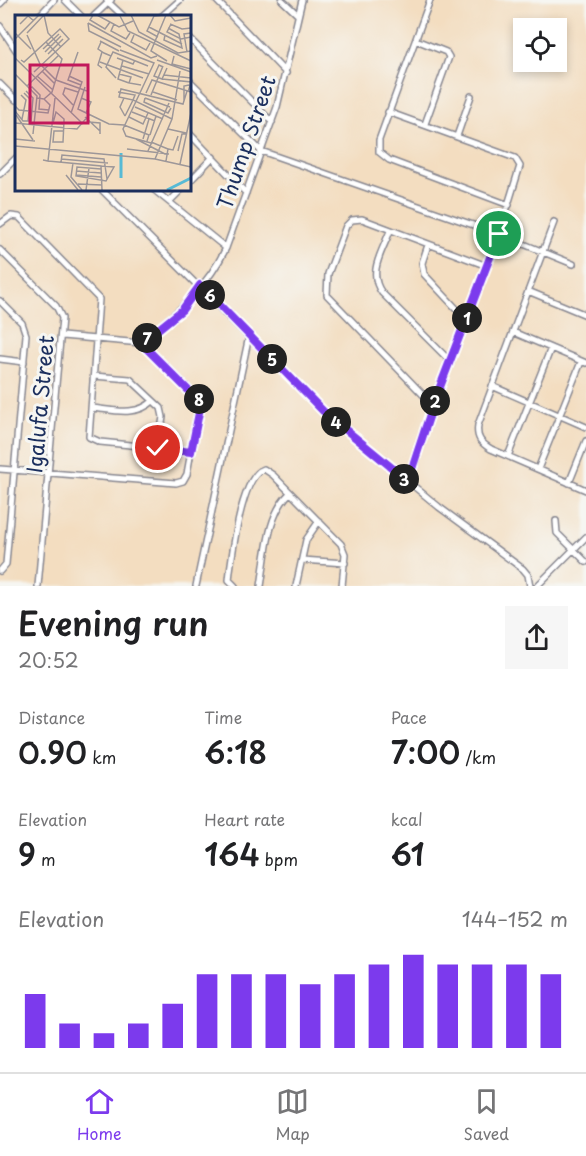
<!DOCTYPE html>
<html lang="en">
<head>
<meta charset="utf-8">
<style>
	body { margin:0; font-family:"Playpen Sans",sans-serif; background:#f6f6f6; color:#202124; height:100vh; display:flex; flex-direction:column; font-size:22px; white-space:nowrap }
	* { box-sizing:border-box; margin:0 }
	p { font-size:20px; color:#757577 }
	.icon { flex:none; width:33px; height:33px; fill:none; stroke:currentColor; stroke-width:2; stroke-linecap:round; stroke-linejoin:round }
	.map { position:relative; height:586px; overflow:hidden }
	.side { display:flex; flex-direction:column; background:#fff; flex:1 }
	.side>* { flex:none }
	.tools { position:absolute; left:513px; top:18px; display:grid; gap:12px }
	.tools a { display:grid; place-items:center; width:54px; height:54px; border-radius:0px; background:#fff; box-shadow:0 3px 9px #0003; font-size:30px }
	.pin { position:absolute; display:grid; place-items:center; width:51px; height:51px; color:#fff; margin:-26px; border:3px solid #fff; border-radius:50%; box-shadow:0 2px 6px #0007 }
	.km { position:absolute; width:30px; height:30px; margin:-15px; border-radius:50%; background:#222; color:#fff; font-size:16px; line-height:30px; text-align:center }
	.round { display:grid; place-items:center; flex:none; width:63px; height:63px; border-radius:0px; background:#f6f6f6 }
	.overview { display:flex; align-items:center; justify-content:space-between; height:102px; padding:0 18px }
	h1 { font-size:33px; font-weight:600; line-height:45px }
	.figures { display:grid; grid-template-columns:repeat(3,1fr); gap:9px; height:102px; padding:6px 18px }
	.figures div { display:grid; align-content:center }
	.figures b { font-size:30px; font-weight:600 }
	.figures small { font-size:16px; font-weight:400 }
	.figures p { font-size:16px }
	.chart { height:168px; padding:12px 18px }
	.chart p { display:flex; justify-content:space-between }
	.chart svg { width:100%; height:108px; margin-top:6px; stroke:#7c3aed; stroke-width:6 }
	.tabs { display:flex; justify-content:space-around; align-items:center; height:84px; border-top:2px solid #e0e0e0; background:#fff; font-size:16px; color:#757577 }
	.tabs a { display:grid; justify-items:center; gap:3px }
	.tabs .current { color:#7c3aed }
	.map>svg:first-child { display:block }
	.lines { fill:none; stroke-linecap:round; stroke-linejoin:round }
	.minor-casing { stroke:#87868f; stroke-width:8 }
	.minor { stroke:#fff; stroke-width:5 }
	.route-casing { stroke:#fff; stroke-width:12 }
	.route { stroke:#7c3aed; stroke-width:8 }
	.labels { text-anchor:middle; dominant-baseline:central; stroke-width:6; stroke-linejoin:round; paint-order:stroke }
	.street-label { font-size:21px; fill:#1b2f5e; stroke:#f6f6f2 }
	.inset-river { fill:none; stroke:#57bad5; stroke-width:3 }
	.inset-road { fill:none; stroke:#9d9799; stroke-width:1.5 }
	.view { fill:#c2185b; fill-opacity:0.15; stroke:#c2185b; stroke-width:3 }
	.inset-edge { fill:none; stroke:#1b2f5e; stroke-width:3 }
</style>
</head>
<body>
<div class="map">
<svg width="586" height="586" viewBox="0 0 586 586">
	<rect width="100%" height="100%" fill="#f6f6f2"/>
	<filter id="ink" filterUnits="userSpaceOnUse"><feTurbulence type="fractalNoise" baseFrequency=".0167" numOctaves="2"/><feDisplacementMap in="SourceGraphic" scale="12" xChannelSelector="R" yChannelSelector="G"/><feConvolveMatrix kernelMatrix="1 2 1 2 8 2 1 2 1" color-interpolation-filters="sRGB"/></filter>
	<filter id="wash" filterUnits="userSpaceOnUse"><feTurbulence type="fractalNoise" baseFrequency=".008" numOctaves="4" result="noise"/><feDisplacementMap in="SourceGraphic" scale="24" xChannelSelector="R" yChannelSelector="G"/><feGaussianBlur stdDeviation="1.35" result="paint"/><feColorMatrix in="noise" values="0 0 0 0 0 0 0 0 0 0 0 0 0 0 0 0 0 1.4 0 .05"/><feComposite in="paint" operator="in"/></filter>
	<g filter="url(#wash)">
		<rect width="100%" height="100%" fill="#f3ddc0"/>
	</g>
	<g filter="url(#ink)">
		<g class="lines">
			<defs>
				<path id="minor" d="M65,0l16,16
					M216,0l70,73
					M282,0l16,15
					M430,0l-51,140v12l10,8 120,45
					M107,1l16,15
					M0,4l4,-4
					M39,16l15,-16
					M94,16l17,-16
					M162,16l18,-16
					M0,26l16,24
					M189,38l83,84
					M416,40l30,12 3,5 -24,67
					M189,80l72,71 238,83 74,30
					M0,84l16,16
					M388,112l127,46 5,8 -21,68 -66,171 -25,76
					M189,133l57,60
					M457,136l14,-40
					M0,174l16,-16
					M189,182l24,-25
					M101,189l222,222 116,96 84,62 5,6 2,11
					M153,189l73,59
					M169,202l13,-13
					M554,222l-76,203c-2,13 3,18 13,24l95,41
					M0,224l11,-8 8,1 80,82 -10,138 11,5 91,9
					M390,231c-8,21 -23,42 -8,62l69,69
					M428,245l-6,18 2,11 42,45
					M0,250l56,56 6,12 -24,268
					M528,291l58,24
					M0,301l22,22 4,12 -20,229 -6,7
					M513,332l73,31
					M62,336l79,7c34,-29 65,-53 85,-95l51,-141 25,-107
					M0,359l24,3
					M94,376l36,3 31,29 2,9 -5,31
					M492,386l94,41
					M433,405l-106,-110 1,-21 18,-48 6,-6 10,-1 125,47
					M92,408c21,2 44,9 61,-7
					M508,456l43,-108
					M0,469l176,14 7,-2 4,-7 13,-74 -59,-57
					M538,469l43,-107
					M569,483l17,-42
					M556,521l1,12 29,29
					M302,560l43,3
					M196,586l53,-250
					M235,586l-6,-6 1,-9c3,-22 12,-96 34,-102l9,6 68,69 4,10 -3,32
					M261,586c5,-29 6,-72 29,-93
					M296,586l10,-46 13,-19
					M537,586l49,-49"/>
			</defs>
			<use href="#minor" class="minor-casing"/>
			<use href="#minor" class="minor"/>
		</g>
	</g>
	<g class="lines" filter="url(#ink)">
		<defs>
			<path id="route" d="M158,448l33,4 10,-49 -60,-60 41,-33 18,-25 123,126 85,70 25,-76 66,-171"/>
		</defs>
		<use href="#route" class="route-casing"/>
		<use href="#route" class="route"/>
	</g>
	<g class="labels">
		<g class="street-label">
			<text transform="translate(245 142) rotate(-71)">Thump Street</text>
			<text transform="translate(39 404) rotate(-85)">Igalufa Street</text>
		</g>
	</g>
	<g transform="translate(15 15)">
		<rect width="176" height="176" fill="#f3ddc0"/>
		<path class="inset-river" d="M106,138v25M152,175l24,-12"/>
		<path class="inset-road" d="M29,0l4,18 13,14M78,0l-3,5 15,9 5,-7M82,0l22,12 14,-6M116,0l8,17 39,21 13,-2M151,0l-15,36 16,10M155,0l5,6 16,-3M105,1l8,15 63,30M73,8l63,35 6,-2M73,8l1,8 32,16M5,9l8,-8 6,5M99,9l-3,7 15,8 4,-6M155,9l12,5 9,-1M156,9l-4,8 14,7 10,-2M134,12l33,17M0,18l16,16M12,18l17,-18M12,20l13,29 16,16 31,11M119,20l-3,7 15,8 4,-7M150,20l-1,5 18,8 -3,-14 -11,-6M143,22l-11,-6 7,-15 10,-1M0,24l24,-24M85,26l19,10M86,27l-3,7 6,4 7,3 2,-4 35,14M28,34l16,-15M105,35l34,13 -31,66 3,7 25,7M30,37l16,-16M63,37l-10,28 13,5M87,37l-4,13 4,3M172,37l-3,-18 7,-1M33,39l15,-15M96,41l-5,11 10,11M159,41l-2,8 19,5M0,43l68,66M102,43l16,6 2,-4M6,45l3,2 36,-33 9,10 -35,33M108,45l-5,19 11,4M142,45l34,12M85,47l43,16M107,51l27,8M148,52l-4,-2 -5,11 8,3 5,-11M27,56l13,13M0,59l22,22 -4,38M104,59l12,3 -2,6 12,2M149,60l27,3M22,61l16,14M54,61l13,6 -11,31M147,64l29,3 -3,10M12,71l32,-31M70,72l-7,22 31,15 15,1 25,10 -2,6M14,74l3,-2 8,8 -1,14 10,1M103,77l17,3 -2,5 39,19M138,77l24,8M9,78l6,6 -2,22M131,78l6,-13 39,12M6,80l5,5 -4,19M136,80l12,-29M22,83l7,1 8,-7 10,-33 -16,-17M66,83l10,4 -5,11M109,83l-4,9 5,9M130,83l-1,4 24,11 3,-5M130,83l25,9M169,86v-15l5,-1M58,90l-10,-11 2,-6 13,4M0,91l4,4 29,3 2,-8 -6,-6M120,92l21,9M0,96l8,10h8l2,-23 -7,-7M117,97l23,9M1,100l17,25M110,101l8,-16 -14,-3 2,-8 62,15 4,-13M70,102l15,14M114,102l14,7 5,-11M74,107l11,1v11M0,108l62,6 13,-15M153,114l18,4M48,116h-9l-1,11h10l1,-21v-2l-8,-7 -3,11 11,1M135,120l6,-19 7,3M0,124l20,2M121,124l29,15M128,124l6,-20M136,127l17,7M0,131l140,13 36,8M112,134l42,5M133,136l21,-48M163,136l4,-17h4M46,144l47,4M140,144l17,-40 8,-48M28,145l5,1 7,-63M33,146l53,5 1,24M151,146l2,-12 5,1 5,-14M46,147l1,-7 42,4 3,20M58,148l-2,14 11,13M165,149l11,-51M86,151l13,1 -8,14 -30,-5 1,-9 24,2M61,156l25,2M51,160l12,15M61,160l25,2M63,169l24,1M71,175l3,-22"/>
		<path class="view" d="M15,50h58v58h-58z"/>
		<rect width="176" height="176" class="inset-edge"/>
	</g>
</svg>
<div class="tools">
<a><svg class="icon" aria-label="locate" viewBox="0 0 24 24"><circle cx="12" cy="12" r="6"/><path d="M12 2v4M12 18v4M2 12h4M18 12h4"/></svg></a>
</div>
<div class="pin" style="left:499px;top:234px;background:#1e9e55"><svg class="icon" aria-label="arrive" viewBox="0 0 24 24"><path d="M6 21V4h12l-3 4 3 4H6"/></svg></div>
<div class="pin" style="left:158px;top:448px;background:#d93025"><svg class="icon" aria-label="check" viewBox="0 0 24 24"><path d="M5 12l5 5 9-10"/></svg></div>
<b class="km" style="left:467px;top:318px">1</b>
<b class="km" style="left:435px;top:401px">2</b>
<b class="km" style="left:404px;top:479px">3</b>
<b class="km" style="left:336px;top:422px">4</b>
<b class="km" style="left:272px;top:359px">5</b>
<b class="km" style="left:210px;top:295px">6</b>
<b class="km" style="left:147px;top:338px">7</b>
<b class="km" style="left:199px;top:399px">8</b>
</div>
<section class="side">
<div class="overview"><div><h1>Evening run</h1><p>20:52</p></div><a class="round"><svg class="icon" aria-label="share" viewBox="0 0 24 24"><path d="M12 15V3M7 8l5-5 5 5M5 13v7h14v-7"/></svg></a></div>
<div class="figures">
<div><p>Distance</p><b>0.90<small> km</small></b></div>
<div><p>Time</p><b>6:18</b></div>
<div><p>Pace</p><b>7:00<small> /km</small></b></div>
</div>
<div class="figures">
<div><p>Elevation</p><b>9<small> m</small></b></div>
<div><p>Heart rate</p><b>164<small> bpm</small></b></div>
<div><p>kcal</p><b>61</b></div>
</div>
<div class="chart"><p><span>Elevation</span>144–152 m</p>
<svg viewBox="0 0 160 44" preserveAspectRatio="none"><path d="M5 44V22M15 44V34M25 44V38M35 44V34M45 44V26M55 44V14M65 44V14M75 44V14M85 44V18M95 44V14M105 44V10M115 44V6M125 44V10M135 44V10M145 44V10M155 44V14"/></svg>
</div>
</section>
<nav class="tabs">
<a class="current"><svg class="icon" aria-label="home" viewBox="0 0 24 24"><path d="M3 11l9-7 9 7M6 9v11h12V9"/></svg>Home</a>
<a><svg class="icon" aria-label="map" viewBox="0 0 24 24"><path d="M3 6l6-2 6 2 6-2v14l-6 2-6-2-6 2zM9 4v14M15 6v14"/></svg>Map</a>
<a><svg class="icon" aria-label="saved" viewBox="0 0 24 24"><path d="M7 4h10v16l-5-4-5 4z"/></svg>Saved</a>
</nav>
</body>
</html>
